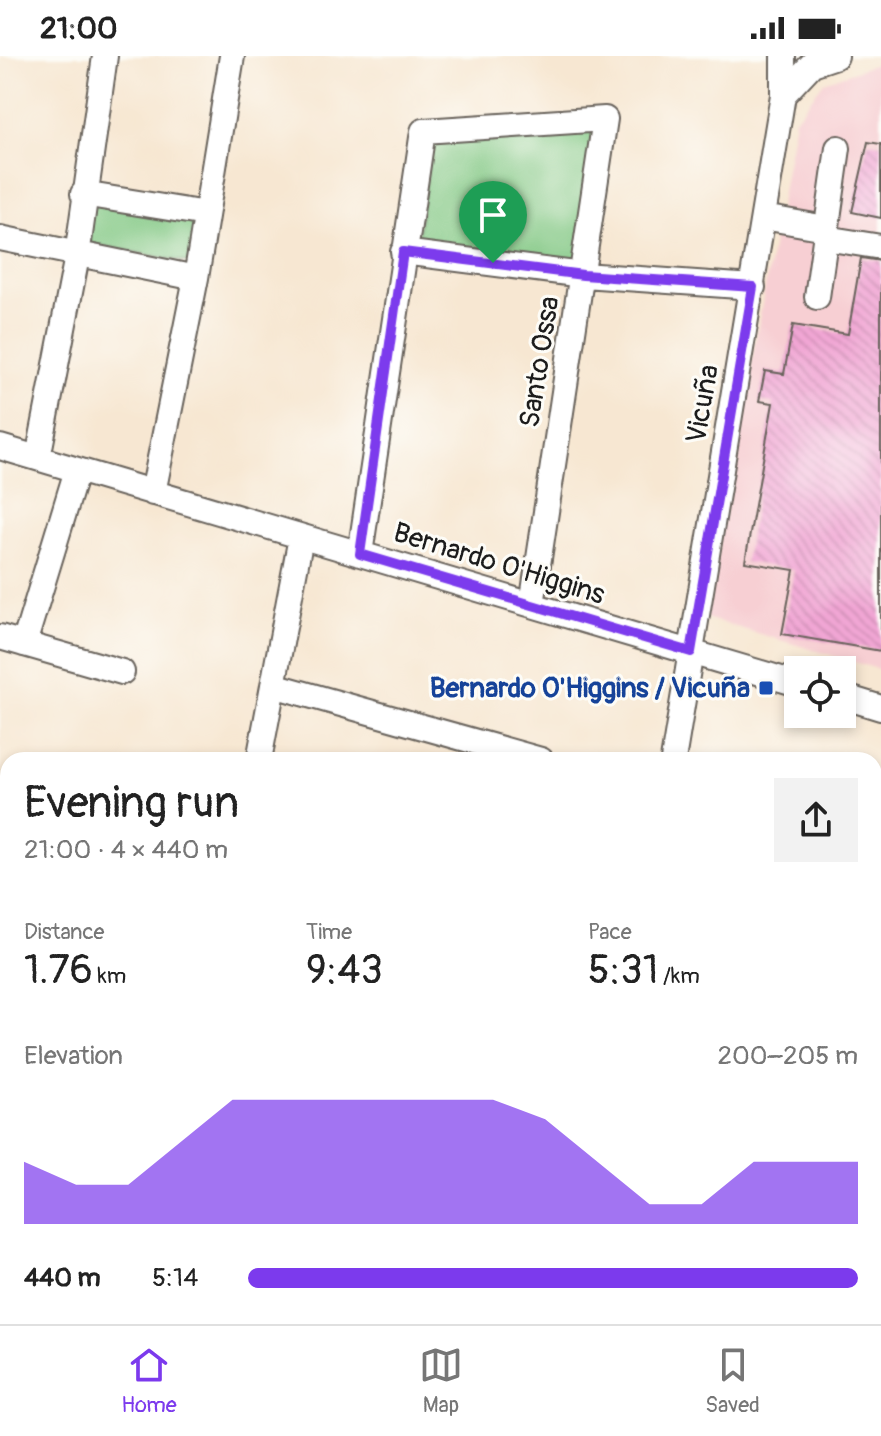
<!DOCTYPE html>
<html lang="en">
<head>
<meta charset="utf-8">
<style>
	body { margin:0; font-family:Pangolin,sans-serif; background:#f2f2f2; color:#222; height:100vh; display:flex; flex-direction:column; font-size:30px; white-space:nowrap }
	* { box-sizing:border-box; margin:0 }
	p { font-size:26px; color:#767676 }
	.icon { flex:none; width:44px; height:44px; fill:none; stroke:currentColor; stroke-width:2; stroke-linecap:round; stroke-linejoin:round }
	.map { position:relative; flex:1; overflow:hidden }
	.side { position:absolute; left:0px; top:696px; width:882px; height:572px; display:flex; flex-direction:column; background:#fff; border-radius:24px 24px 0 0; box-shadow:0 4px 12px #0003 }
	.side>* { flex:none }
	.fabs { position:absolute; left:784px; top:600px; display:grid; gap:16px }
	.fabs a { display:grid; place-items:center; width:72px; height:72px; border-radius:0px; background:#fff; box-shadow:0 4px 12px #0003; font-size:40px }
	.pin { position:absolute; display:grid; place-items:center; width:68px; height:68px; color:#fff; margin:-82px -34px; border-radius:50% 50% 50% 0; rotate:-45deg; box-shadow:0 0 8px #0007 }
	.pin .icon { rotate:45deg }
	.round { display:grid; place-items:center; flex:none; width:84px; height:84px; border-radius:0px; background:#f2f2f2 }
	.headline { display:flex; align-items:center; justify-content:space-between; height:136px; padding:0 24px }
	h1 { font-size:44px; font-weight:600; line-height:60px }
	.stats { display:grid; grid-template-columns:repeat(3,1fr); gap:12px; height:136px; padding:8px 24px }
	.stats div { display:grid; align-content:center }
	.stats b { font-size:40px; font-weight:600 }
	.stats small { font-size:22px; font-weight:400 }
	.stats p { font-size:22px }
	.chart { height:224px; padding:16px 24px }
	.chart p { display:flex; justify-content:space-between }
	.chart svg { width:100%; height:144px; margin-top:8px; fill:#7c3aed; opacity:.7 }
	ul { padding:0 24px; list-style:none; font-size:26px }
	li { display:grid; grid-template-columns:128px 96px 1fr; align-items:center; height:60px }
	li i { height:20px; border-radius:10px; background:#7c3aed }
	.status { display:flex; justify-content:space-between; align-items:center; height:56px; padding:0 40px; background:#fff; direction:ltr }
	.status svg { height:22px; fill:currentColor }
	.tab-bar { display:flex; justify-content:space-around; align-items:center; height:112px; border-top:2px solid #e0e0e0; background:#fff; font-size:22px; color:#767676 }
	.tab-bar a { display:grid; justify-items:center; gap:4px }
	.tab-bar .selected { color:#7c3aed }
	.map>svg:first-child { display:block }
	.built { fill:#f7cfd3 }
	.green { fill:#81c783; stroke:#4e7250; stroke-width:2 }
	.building { fill:url(#building-back-hatch) }
	.lines { fill:none; stroke-linecap:round; stroke-linejoin:round }
	.minor-casing { stroke:#69635c; stroke-width:28 }
	.highway-casing { stroke:#69635c; stroke-width:40 }
	.path { stroke:#69635c; stroke-width:4; stroke-dasharray:2 6; stroke-linecap:butt }
	.minor { stroke:#fff; stroke-width:24 }
	.highway { stroke:#fff; stroke-width:36 }
	.route-casing { stroke:#fff; stroke-width:16 }
	.route { stroke:#7c3aed; stroke-width:10 }
	.transit-dot { fill:#1a4fb4; stroke:#fdfcf7; stroke-width:3 }
	.labels { text-anchor:middle; dominant-baseline:central; stroke-width:6; stroke-linejoin:round; paint-order:stroke }
	.street-label { font-size:28px; fill:#1c1c1c; stroke:#fdfcf7 }
	.transit-label { font-size:28px; font-weight:bold; fill:#164399; stroke:#fdfcf7; text-anchor:end }
</style>
</head>
<body>
<div class="status"><b>21:00</b><svg viewBox="0 0 49 12"><path d="M0 12V9h3v3zM5 12V6h3v6zM10 12V3h3v9zM15 12V0h3v12zM26 1h20v11H26zM47 4h2v5h-2z"/></svg></div>
<div class="map">
<svg width="881" height="1268" viewBox="0 0 881 1268">
	<defs>
		<pattern id="building-back-hatch" width="6" height="6" patternUnits="userSpaceOnUse" patternTransform="scale(2)"><rect width="6" height="6" fill="#f1a6d4"/><path d="M-1 5l2 2M0 0l6 6M5-1l2 2" fill="none" stroke="#ce8eb5"/></pattern>
	</defs>
	<rect width="100%" height="100%" fill="#fdfcf7"/>
	<filter id="ink" filterUnits="userSpaceOnUse"><feTurbulence type="fractalNoise" baseFrequency=".0125" numOctaves="2"/><feDisplacementMap in="SourceGraphic" scale="16" xChannelSelector="R" yChannelSelector="G"/><feConvolveMatrix kernelMatrix="1 2 1 2 8 2 1 2 1" color-interpolation-filters="sRGB"/></filter>
	<filter id="wash" filterUnits="userSpaceOnUse"><feTurbulence type="fractalNoise" baseFrequency=".006" numOctaves="4" result="noise"/><feDisplacementMap in="SourceGraphic" scale="32" xChannelSelector="R" yChannelSelector="G"/><feGaussianBlur stdDeviation="1.8" result="paint"/><feColorMatrix in="noise" values="0 0 0 0 0 0 0 0 0 0 0 0 0 0 0 0 0 1.4 0 .05"/><feComposite in="paint" operator="in"/></filter>
	<g filter="url(#wash)">
		<rect width="100%" height="100%" fill="#f7e7d2"/>
		<path class="built" d="M881,6v608l-175,-52 89,-499 29,-37z"/>
		<path class="green" d="M597,74l-18,133 -163,-19 16,-104z
			M87,146l107,18 -5,43 -103,-20z"/>
		<g id="blocks">
			<path class="building" d="M868,86l13,2v74l-29,-6z
				M861,202l20,3v390l-99,-17 12,-64 -49,-8 28,-159 -14,-2 6,-30 19,3 9,-49 55,9z"/>
		</g>
	</g>
	<g filter="url(#ink)">
		<use href="#blocks" fill-opacity="0" stroke="#69635c" stroke-width="2"/>
		<g class="lines">
			<defs>
				<path id="minor" d="M783,39l29,-31 24,-8
					M83,138l123,20
					M763,161l63,11
					M0,182l196,40
					M825,182l56,9
					M403,196l180,23 170,12
					M817,241l21,-149
					M0,391l798,237
					M38,402l39,-202 28,-200
					M153,437l43,-215 36,-222
					M360,498l63,-423 182,-12 -73,486
					M0,581l122,35
					M24,588l53,-174
					M273,629l268,75
					M842,640l39,12
					M259,704l42,-223
					M673,704l110,-665v-39
					M0,783l8,1
					M874,957l7,1
					M0,978l8,1
					M297,1268l3,-8"/>
				<path id="highway" d="M0,1154l8,1
					M0,1190l8,2
					M874,1243l7,1
					M556,1260l84,8"/>
			</defs>
			<use href="#minor" class="minor-casing"/>
			<use href="#highway" class="highway-casing"/>
			<path class="path" d="M839,1260l16,2"/>
			<use href="#minor" class="minor"/>
			<use href="#highway" class="highway"/>
		</g>
	</g>
	<g class="lines" filter="url(#ink)">
		<defs>
			<path id="route" d="M403,196l180,23 170,12 -62,365 -331,-98z"/>
		</defs>
		<use href="#route" class="route-casing"/>
		<use href="#route" class="route"/>
	</g>
	<rect class="transit-dot" x="758" y="624" width="16" height="16" rx="4"/>
	<g class="labels">
		<g class="street-label">
			<text transform="translate(540 306) rotate(-81)">Santo Ossa</text>
			<text transform="translate(703 348) rotate(-80)">Vicuña</text>
			<text transform="translate(499 508) rotate(17)">Bernardo O'Higgins</text>
		</g>
		<g class="transit-label">
			<text x="750" y="632">Bernardo O'Higgins / Vicuña</text>
		</g>
	</g>
</svg>
<div class="fabs">
<a><svg class="icon" aria-label="locate" viewBox="0 0 24 24"><circle cx="12" cy="12" r="6"/><path d="M12 2v4M12 18v4M2 12h4M18 12h4"/></svg></a>
</div>
<div class="pin" style="left:493px;top:207px;background:#1e9e55"><svg class="icon" aria-label="arrive" viewBox="0 0 24 24"><path d="M6 21V4h12l-3 4 3 4H6"/></svg></div>
<section class="side">
<div class="headline"><div><h1>Evening run</h1><p>21:00 · 4 × 440 m</p></div><a class="round"><svg class="icon" aria-label="share" viewBox="0 0 24 24"><path d="M12 15V3M7 8l5-5 5 5M5 13v7h14v-7"/></svg></a></div>
<div class="stats">
<div><p>Distance</p><b>1.76<small> km</small></b></div>
<div><p>Time</p><b>9:43</b></div>
<div><p>Pace</p><b>5:31<small> /km</small></b></div>
</div>
<div class="chart"><p><span>Elevation</span>200–205 m</p>
<svg viewBox="0 0 160 44" preserveAspectRatio="none"><path d="M0 44V25L10 32L20 32L30 19L40 6L50 6L60 6L70 6L80 6L90 6L100 12L110 25L120 38L130 38L140 25L150 25L160 25V44z"/></svg>
</div>
<ul>
<li><b>440 m</b>5:14<i style="width:100%"></i></li>
</ul>
</section>
</div>
<nav class="tab-bar">
<a class="selected"><svg class="icon" aria-label="home" viewBox="0 0 24 24"><path d="M3 11l9-7 9 7M6 9v11h12V9"/></svg>Home</a>
<a><svg class="icon" aria-label="map" viewBox="0 0 24 24"><path d="M3 6l6-2 6 2 6-2v14l-6 2-6-2-6 2zM9 4v14M15 6v14"/></svg>Map</a>
<a><svg class="icon" aria-label="saved" viewBox="0 0 24 24"><path d="M7 4h10v16l-5-4-5 4z"/></svg>Saved</a>
</nav>
</body>
</html>
